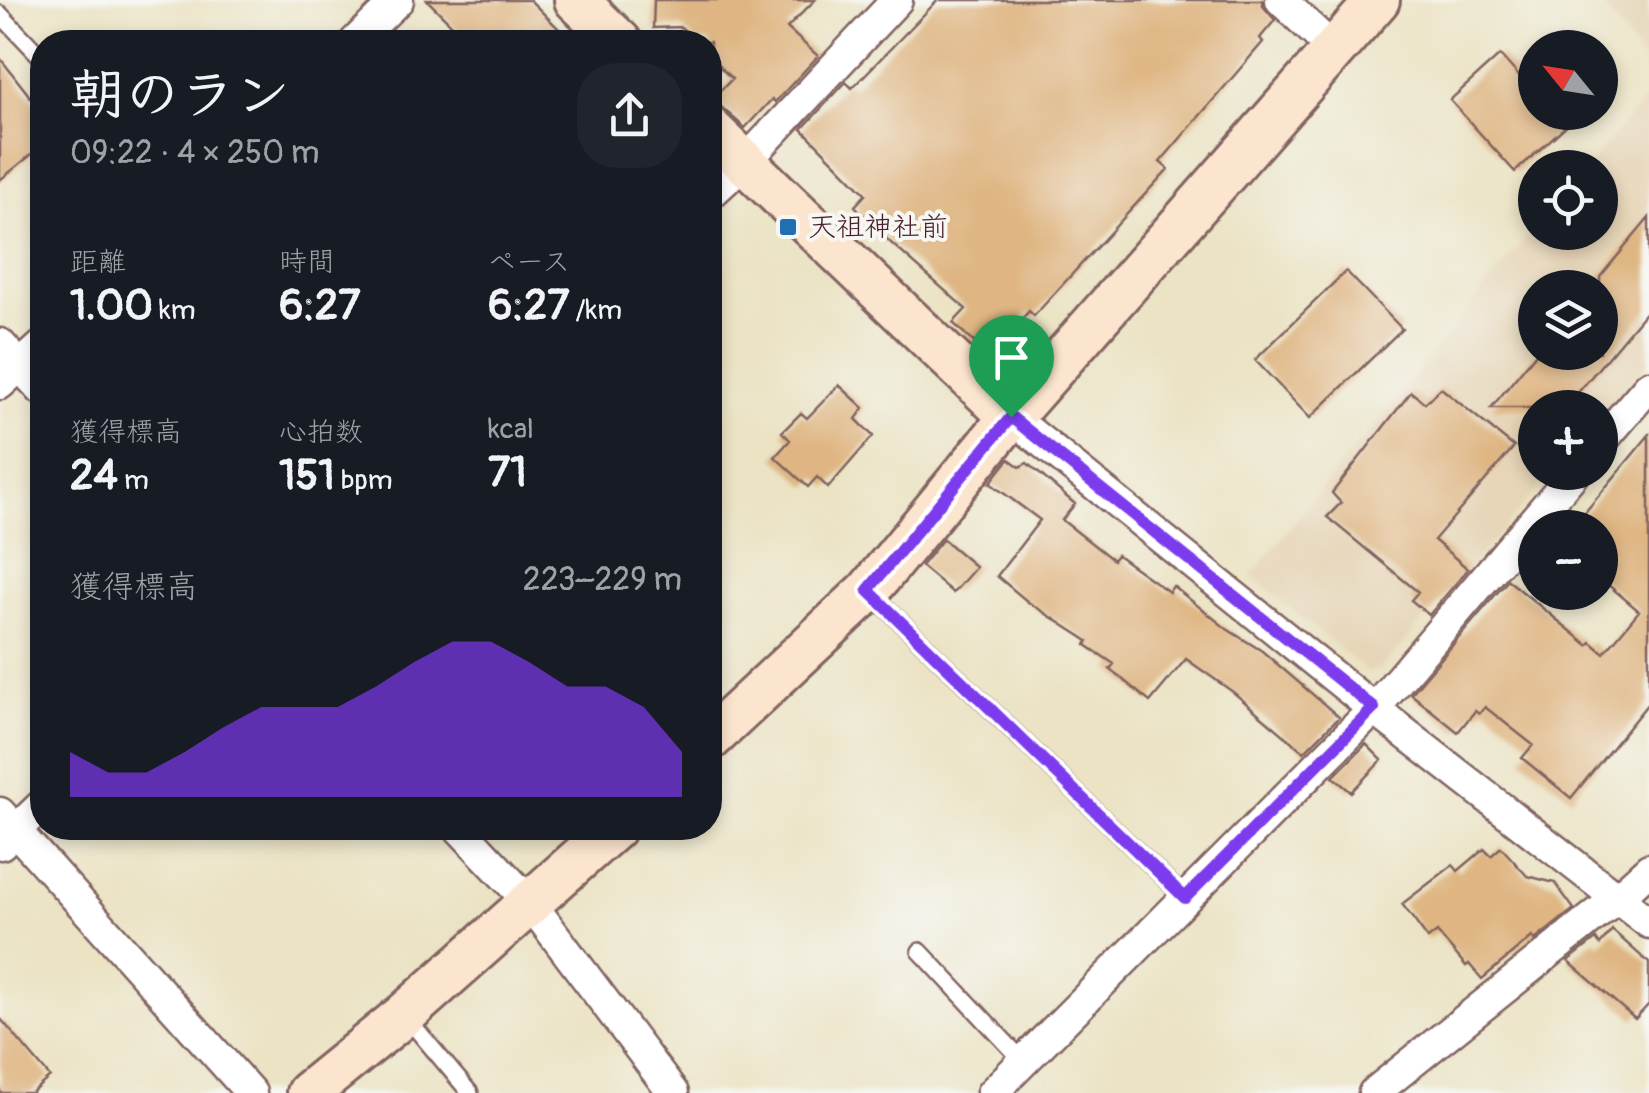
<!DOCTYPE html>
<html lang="ja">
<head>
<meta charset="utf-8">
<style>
	body { margin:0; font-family:Pangolin,"Klee One",sans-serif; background:#20242c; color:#f1f3f6; height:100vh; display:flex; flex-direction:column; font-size:38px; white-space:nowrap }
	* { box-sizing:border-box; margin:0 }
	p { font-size:32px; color:#9ea1a6 }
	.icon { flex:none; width:55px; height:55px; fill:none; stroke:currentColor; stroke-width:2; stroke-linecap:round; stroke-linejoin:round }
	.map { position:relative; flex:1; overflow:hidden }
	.sheet { position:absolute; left:30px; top:30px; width:692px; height:810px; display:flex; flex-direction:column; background:#171b24; border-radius:40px; box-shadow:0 5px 15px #0003 }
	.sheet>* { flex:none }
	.needle { width:65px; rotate:300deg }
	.controls { position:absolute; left:1518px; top:30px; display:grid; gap:20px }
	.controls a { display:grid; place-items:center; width:100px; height:100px; border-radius:50%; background:#171b24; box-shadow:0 5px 15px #0003; font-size:50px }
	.pin { position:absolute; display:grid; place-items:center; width:85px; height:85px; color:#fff; margin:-102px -42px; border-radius:50% 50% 50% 0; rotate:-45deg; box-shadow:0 0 10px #0007 }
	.pin .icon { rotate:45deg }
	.round { display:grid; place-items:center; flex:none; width:105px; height:105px; border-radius:40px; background:#20242c }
	.summary { display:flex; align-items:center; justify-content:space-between; height:170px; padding:0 40px }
	h1 { font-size:55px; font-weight:700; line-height:75px }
	.figures { display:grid; grid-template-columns:repeat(3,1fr); gap:15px; height:170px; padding:10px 40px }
	.figures div { display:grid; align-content:center }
	.figures b { font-size:42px; font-weight:700 }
	.figures small { font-size:28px; font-weight:400 }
	.figures p { font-size:28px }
	.chart { height:280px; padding:20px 40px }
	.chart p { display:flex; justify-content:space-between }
	.chart svg { width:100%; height:180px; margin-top:10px; fill:#7c3aed; opacity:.7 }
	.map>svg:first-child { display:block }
	.built { fill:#e6d5b7; fill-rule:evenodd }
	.building { fill:#dfb683 }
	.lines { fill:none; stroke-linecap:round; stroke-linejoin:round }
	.lane-casing { stroke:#826461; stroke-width:20 }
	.street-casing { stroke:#826461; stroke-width:35 }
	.secondary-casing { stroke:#826461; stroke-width:48 }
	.lane { stroke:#fff; stroke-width:15 }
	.street { stroke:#fff; stroke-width:30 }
	.secondary { stroke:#fce5cf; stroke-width:42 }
	.route-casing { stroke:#fff; stroke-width:20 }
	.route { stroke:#7c3aed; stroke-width:12 }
	.poi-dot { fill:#1f6fb2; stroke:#f6f6f2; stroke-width:4 }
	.labels { text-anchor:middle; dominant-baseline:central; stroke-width:8; stroke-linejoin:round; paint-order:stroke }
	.poi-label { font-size:28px; fill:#4a1f2b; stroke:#f6f6f2; text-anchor:start }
</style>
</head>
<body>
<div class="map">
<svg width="1649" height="1093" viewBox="0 0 1649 1093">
	<rect width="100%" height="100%" fill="#f6f6f2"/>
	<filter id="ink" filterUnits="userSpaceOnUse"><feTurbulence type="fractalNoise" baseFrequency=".01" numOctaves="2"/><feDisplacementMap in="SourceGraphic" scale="20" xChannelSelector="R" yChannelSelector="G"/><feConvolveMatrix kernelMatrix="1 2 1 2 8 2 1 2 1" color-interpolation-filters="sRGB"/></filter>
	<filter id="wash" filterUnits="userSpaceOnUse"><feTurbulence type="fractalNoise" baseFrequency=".0048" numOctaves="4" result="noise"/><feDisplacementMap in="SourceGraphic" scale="40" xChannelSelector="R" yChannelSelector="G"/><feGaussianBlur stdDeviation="2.25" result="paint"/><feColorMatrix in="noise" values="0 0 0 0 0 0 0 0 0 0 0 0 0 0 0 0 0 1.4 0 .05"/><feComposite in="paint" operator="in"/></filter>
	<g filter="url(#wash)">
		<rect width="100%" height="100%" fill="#ebe3c4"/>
		<path class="built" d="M1599,0h50v69z
			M1649,95v266l-49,57v-10h-65v64l17,1 -172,197 -13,1 -116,-95 284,-349v5h65v-64l-13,-1zM1535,288h65v64h-65z"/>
		<g id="blocks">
			<path class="building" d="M427,0h103l42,42h-103z
				M654,0h161l-28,28 31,28 -43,46 -3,-3 -27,29 -33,-29 20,-20 -22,-22v-15h-14l-15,-15 -28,1z
				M938,0h325v6l12,14 -15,18 3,4 -103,120 8,7 -134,147 -5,-5 -40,45 -36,-33 13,-14 -75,-66 -36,-37 11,-12 -64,-65 44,-47 6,6z
				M1500,55l19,21 16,-15v51h46l-66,60 -65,-72z
				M0,58l42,54v34l-42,34z
				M1649,218v90l-84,100h-74l46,-56h63v-75z
				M1346,271l56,58 -92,89 -55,-58z
				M839,385l25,23 -8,11 17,17 -45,52 -11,-11 -9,10 -33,-30 15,-17 -8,-8 19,-19 6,5z
				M1441,388l73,59 -80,93 34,29 -39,46 -18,-15 7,-8 -91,-75 14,-14 -9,-10 79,-101 14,11z
				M1649,435v267l-78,96 -49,-40 11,-13 -48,-38 -6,7 -4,-3 -17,21 -47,-38 97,-114 80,65 3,-3 13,11 35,-42 -39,-33v-50h-28z
				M1009,459l11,8 7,-4 48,41 -13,16 51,40 4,-5 52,37 4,-6 54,43 35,22 77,66 -35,35 -71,-60 -47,-33 -36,43 -40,-33 4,-5 -28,-19 2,-4 -60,-39 -31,-26 43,-56 -50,-37z
				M943,539l33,28 -23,26 -32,-27z
				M1366,744l16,16 -31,32 -18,-15z
				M1501,847l26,29 28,7 19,26 -39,31 -3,-3 -50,42 -13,-15 -3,2 -29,-34 -9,7 -26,-35 51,-39 5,6 26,-22 7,7z
				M1612,930l37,33v41l-14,15 -67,-58 28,-22 4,6z
				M0,1018l50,59 -19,16h-31z"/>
		</g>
	</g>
	<g filter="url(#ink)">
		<use href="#blocks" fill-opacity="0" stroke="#826461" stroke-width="2.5"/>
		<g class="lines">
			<defs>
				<path id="lane" d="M0,14l42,44
					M871,593l314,305
					M920,951l103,110
					M407,1018l63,75"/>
				<path id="street" d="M1281,0l54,51
					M355,42l43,-42
					M710,194l35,-32 152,-162
					M0,344l42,46
					M0,384l42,-38
					M1011,417l363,292 275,214
					M1600,443l49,-57
					M0,813l251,280
					M459,828l72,76 142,189
					M1,844l41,-39
					M992,1093l382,-384 201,-237
					M1374,1093l243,-195 32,-29"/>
				<path id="secondary" d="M576,0l44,42
					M710,129l301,288
					M710,739l158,-148 143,-174 367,-417
					M308,1093l96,-78 210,-187"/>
			</defs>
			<use href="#lane" class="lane-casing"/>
			<use href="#street" class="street-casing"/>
			<use href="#secondary" class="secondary-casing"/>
			<use href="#lane" class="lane"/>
			<use href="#street" class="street"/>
			<use href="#secondary" class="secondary"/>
		</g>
	</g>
	<g class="lines" filter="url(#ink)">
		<defs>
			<path id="route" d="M1011,417l363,291 -189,190 -317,-308z"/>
		</defs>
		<use href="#route" class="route-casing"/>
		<use href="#route" class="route"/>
	</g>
	<rect class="poi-dot" x="778" y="217" width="20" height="20" rx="5"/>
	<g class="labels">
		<g class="poi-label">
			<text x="808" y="227">天祖神社前</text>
		</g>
	</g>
</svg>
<div class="controls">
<a><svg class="needle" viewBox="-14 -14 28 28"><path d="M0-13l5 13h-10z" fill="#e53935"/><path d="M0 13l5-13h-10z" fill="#9ea1a6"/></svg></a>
<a><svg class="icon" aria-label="locate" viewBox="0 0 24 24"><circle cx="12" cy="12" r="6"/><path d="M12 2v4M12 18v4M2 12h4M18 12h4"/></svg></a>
<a><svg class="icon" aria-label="layers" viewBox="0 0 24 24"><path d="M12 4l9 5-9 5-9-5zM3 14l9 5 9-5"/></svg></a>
<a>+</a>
<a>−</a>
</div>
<div class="pin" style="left:1011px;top:417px;background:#1e9e55"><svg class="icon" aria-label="arrive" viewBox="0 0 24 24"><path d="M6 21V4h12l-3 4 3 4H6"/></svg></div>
<section class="sheet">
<div class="summary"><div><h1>朝のラン</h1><p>09:22 · 4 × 250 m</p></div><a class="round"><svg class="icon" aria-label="share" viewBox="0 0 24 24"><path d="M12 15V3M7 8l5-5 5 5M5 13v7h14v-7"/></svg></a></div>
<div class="figures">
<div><p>距離</p><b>1.00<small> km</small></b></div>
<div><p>時間</p><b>6:27</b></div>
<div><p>ペース</p><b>6:27<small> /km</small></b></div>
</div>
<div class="figures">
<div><p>獲得標高</p><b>24<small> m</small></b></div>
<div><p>心拍数</p><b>151<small> bpm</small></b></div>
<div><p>kcal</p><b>71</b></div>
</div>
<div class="chart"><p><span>獲得標高</span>223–229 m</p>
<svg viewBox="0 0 160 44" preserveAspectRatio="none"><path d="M0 44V33L10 38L20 38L30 33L40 27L50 22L60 22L70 22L80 17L90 11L100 6L110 6L120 11L130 17L140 17L150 22L160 33V44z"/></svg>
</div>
</section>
</div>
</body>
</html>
